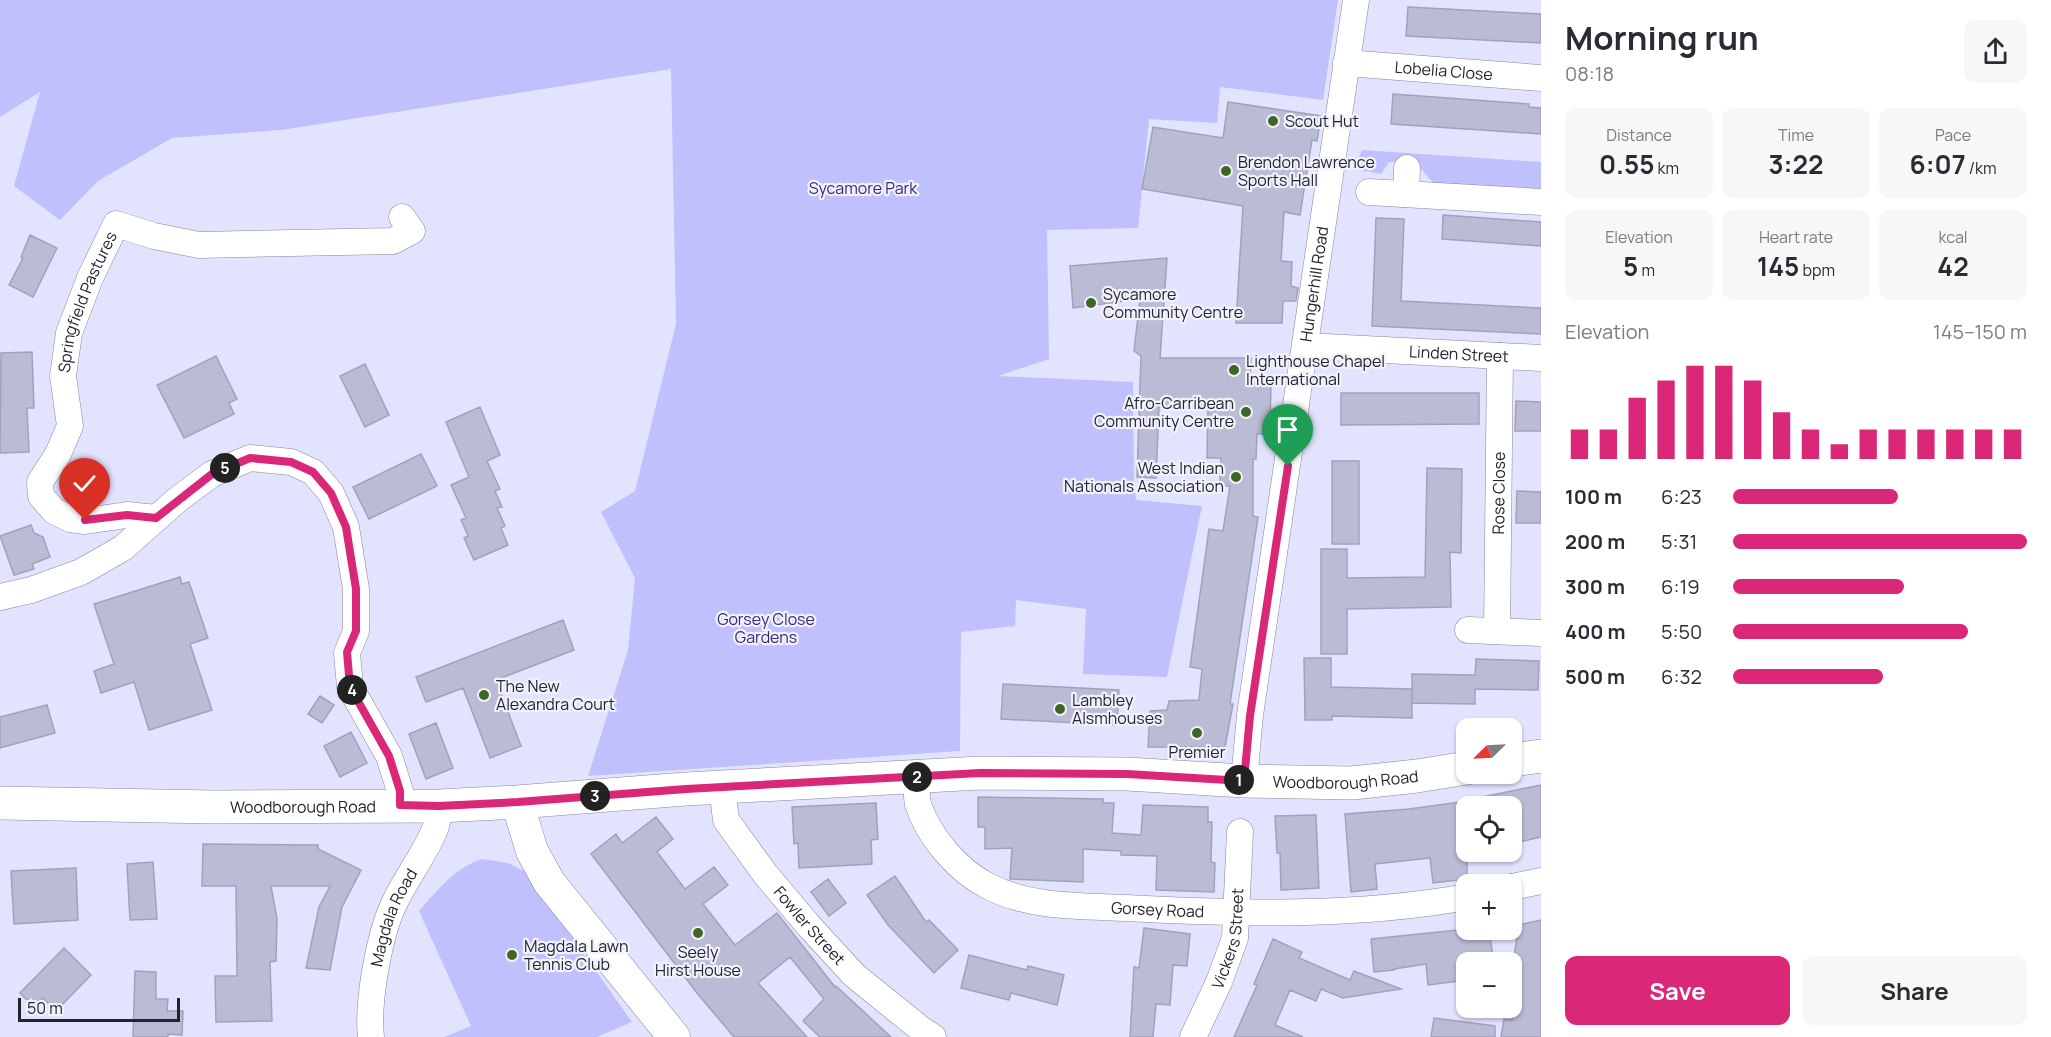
<!DOCTYPE html>
<html lang="en">
<head>
<meta charset="utf-8">
<style>
	body { margin:0; font-family:Manrope,sans-serif; background:#f7f7f7; color:#2b2b33; height:100vh; display:flex; flex-direction:column; font-size:22px; white-space:nowrap }
	* { box-sizing:border-box; margin:0 }
	p { font-size:20px; color:#7c7c81 }
	.icon { flex:none; width:33px; height:33px; fill:none; stroke:currentColor; stroke-width:2; stroke-linecap:round; stroke-linejoin:round }
	.map { position:relative; flex:1; overflow:hidden }
	.sheet { display:flex; flex-direction:column; background:#fff; width:510px }
	.sheet>* { flex:none }
	.needle { width:39px; rotate:246deg }
	.fabs { position:absolute; left:1456px; top:718px; display:grid; gap:12px }
	.fabs a { display:grid; place-items:center; width:66px; height:66px; border-radius:12px; background:#fff; box-shadow:0 2px 4px #0004; font-size:30px }
	.scale { position:absolute; left:18px; bottom:15px; width:162px; box-sizing:border-box; padding-left:6px; border:3px solid #24242e; border-top:0; font-size:16px; line-height:21px; white-space:nowrap; color:#24242e; -webkit-text-stroke:4px #f2f2fd; paint-order:stroke }
	.pin { position:absolute; display:grid; place-items:center; width:51px; height:51px; color:#fff; margin:-62px -26px; border-radius:50% 50% 50% 0; rotate:-45deg; box-shadow:0 0 6px #0007 }
	.pin .icon { rotate:45deg }
	.km { position:absolute; width:30px; height:30px; margin:-15px; border-radius:50%; background:#222; color:#fff; font-size:16px; line-height:30px; text-align:center }
	.round { display:grid; place-items:center; flex:none; width:63px; height:63px; border-radius:12px; background:#f7f7f7 }
	.head { display:flex; align-items:center; justify-content:space-between; height:102px; padding:0 24px }
	h1 { font-size:33px; font-weight:700; line-height:45px }
	.stats { display:grid; grid-template-columns:repeat(3,1fr); gap:9px; height:102px; padding:6px 24px }
	.stats div { display:grid; align-content:center; border-radius:12px; background:#f7f7f7; text-align:center }
	.stats b { font-size:26px; font-weight:700 }
	.stats small { font-size:16px; font-weight:400 }
	.stats p { font-size:16px }
	.chart { height:168px; padding:12px 24px }
	.chart p { display:flex; justify-content:space-between }
	.chart svg { width:100%; height:108px; margin-top:6px; stroke:#db2777; stroke-width:6 }
	.cta { display:flex; gap:12px; margin-top:auto; padding:12px 24px }
	.cta a { flex:1; height:69px; border-radius:12px; background:#db2777; color:#fff; font-size:24px; font-weight:700; line-height:69px; text-align:center }
	.cta a+a { background:#f7f7f7; color:#2b2b33 }
	ul { padding:0 24px; list-style:none; font-size:20px }
	li { display:grid; grid-template-columns:96px 72px 1fr; align-items:center; height:45px }
	li i { height:15px; border-radius:8px; background:#db2777 }
	main { display:flex; flex:1; min-height:0 }
	.map>svg:first-child { display:block }
	.green { fill:#c0c0fe }
	.building { fill:#babbd4; stroke:#a1a2ba; stroke-width:1.5 }
	.lines { fill:none; stroke-linecap:round; stroke-linejoin:round }
	.minor-casing { stroke:#85859d; stroke-width:27 }
	.tertiary-casing { stroke:#85859d; stroke-width:33 }
	.secondary-casing { stroke:#85859d; stroke-width:34 }
	.minor { stroke:#fff; stroke-width:26 }
	.tertiary { stroke:#fff; stroke-width:32 }
	.secondary { stroke:#fff; stroke-width:33 }
	.route-casing { stroke:#fff; stroke-width:12 }
	.route { stroke:#db2777; stroke-width:8 }
	.poi-dot { fill:#3f6622; stroke:#f2f2fd; stroke-width:2 }
	.labels { text-anchor:middle; dominant-baseline:central; stroke-width:4.5; stroke-linejoin:round; paint-order:stroke }
	.street-label { font-size:16px; fill:#24242e; stroke:#f2f2fd }
	.poi-label { font-size:16px; fill:#24242e; stroke:#f2f2fd; text-anchor:start }
	.park-label { font-size:16px; fill:#362a79; stroke:#f2f2fd }
</style>
</head>
<body>
<main>
<div class="map">
<svg width="1541" height="1037" viewBox="0 0 1541 1037">
	<rect width="100%" height="100%" fill="#e2e3fe"/>
	<path class="green" d="M0,0h1338l-15,100 -103,-13 -3,36 -68,-4 -11,109 -91,2 2,129 -51,17 135,6 1,102 2,16 66,6 -35,171 -84,-3 3,-65 -70,-9 -1,26 -54,6 -1,119 -372,25 40,-126 7,-72 -34,-66 34,-21 41,-167 -5,-255 -390,61 -109,8 -74,43 -38,39 -46,-34 26,-94 -40,25z
		M1362,150l179,12v30l-108,-9c-17,-21 -16,-22 -44,-21l-8,12 -27,-5z
		M482,859l26,4 18,9 106,150 -35,15h-153l27,-11 -52,-115c19,-21 35,-43 63,-52z"/>
	<path class="building" d="M1408,7l133,7v29l-135,-7z
		M1393,94l136,10v3l12,1v26l-150,-10z
		M1228,102l93,14 -4,25 -5,-1 -12,75 -16,-3 -3,49 11,1 -1,24 7,2 -2,13h-13l-1,22h-46l7,-117 -101,-17 11,-62 70,11z
		M1443,215l98,7v24l-99,-7z
		M1376,218l28,1 -3,82 140,7v26l-169,-8z
		M30,235l27,13 -24,49 -24,-12 14,-27 -2,-1z
		M1167,258l-7,100h91l-1,25h21l-1,51h-13l-1,25h-3v57l5,1 -28,187h3l-8,43h-77l2,-36 17,-1 2,-9 30,-1 3,-31 -12,-2 19,-138 14,2 7,-45h-10l1,-28h-14l1,-52 -49,1 -3,71 -19,-1 4,-121 -7,-5 6,-52 -67,9 -3,-42z
		M32,352l2,56h-7l2,44 -29,1 1,-100z
		M216,356l21,43 -8,4 5,11 -50,24 -27,-53z
		M365,364l24,51 -24,12 -25,-51z
		M1341,393h138v31l-138,1z
		M1516,401l25,1v29h-26z
		M480,407l20,48 -13,6 13,28 -5,2 7,16 -5,1 8,18 -4,2 7,17 -34,15 -10,-22 4,-2 -7,-16 5,-2 -15,-33 18,-8 -23,-55z
		M421,454l16,32 -68,33 -16,-32z
		M1332,461h27v83h-27z
		M1427,468l35,1 -1,84 -11,-1 1,55 -104,2v45h-26v-105h26v29l78,-1z
		M1517,491l24,1v31h-25z
		M31,525l3,8 9,4 7,20 -18,7 2,5 -20,6 -14,-39z
		M180,577l2,7 7,-2 19,56 -18,6 22,66 -63,20 -15,-48 -33,11 -7,-22 20,-7 -20,-60z
		M563,620l11,30 -78,30 25,66 -31,12 -27,-70 -37,14 -10,-25z
		M1304,658h27v29l81,2v29l-80,-2v4h-27z
		M1476,659l63,2 -1,29 -63,-1v15l-63,-1v-29l63,1z
		M1003,684l116,6 -2,35 -116,-6z
		M320,696l14,9 -12,18 -14,-9z
		M47,705l8,28 -55,15v-31z
		M436,723l17,45 -27,11 -17,-45z
		M351,732l16,31 -27,14 -16,-31z
		M1541,785v52l-21,5 -4,-21 -4,1v-15h-39l-1,-8z
		M978,797l125,2v4h11l-2,30 29,2 2,-30 65,2v15h4l-1,40 4,1 -1,29 -58,-2 1,-34 -36,-1v-4l-38,-2v33l-73,-3 2,-31 -27,1v-22h-7z
		M1467,801v78l-34,4 -3,-25 -55,6 2,25 -26,3 -6,-78 64,-5z
		M876,803l2,36 -7,1 1,24 -73,4 -1,-25 -4,1 -2,-37z
		M1316,815l3,73 -38,2 -1,-37h-3l-2,-37z
		M656,817l17,22 -16,13 28,37 29,-22 14,18 -25,19 32,41 42,-32 58,74 1,-1 55,51h-71l-17,-16 21,-22 -34,-42 -32,26 49,54h-73l-37,-44 -106,-139 25,-20 6,9z
		M203,844l115,1v4l43,21 -19,37 -12,63 -24,-2 13,-61 11,-21h-59l6,33 -1,42 -6,1 2,59 -56,1 -1,-46h22l-1,-90h-34z
		M153,862l4,57 -27,1 -3,-56z
		M76,868l2,52 -64,4 -3,-53z
		M895,876l31,46 3,-2 29,30 -24,23 -46,-48 -21,-30z
		M828,879l18,24 -17,13 -18,-24z
		M1541,920v117h-40l3,-18 8,1v-51l7,-44z
		M1144,928l46,6 -3,32 -14,-1 -3,40 -14,-1 -3,33h-23l4,-70 5,1z
		M1458,930h31l5,33h-27v17l-39,5 -2,-21 -32,5v1l-20,2 -3,-33z
		M1273,939l29,13 -3,6 51,22 4,-9 47,18 -58,9 -22,-9 -5,12 -26,-11 -15,35 28,12h-69l23,-52 -3,-1z
		M64,948l27,27 -35,36 -13,-13 -9,9 -14,-14z
		M969,955l58,15 1,-4 36,9 -7,30 -46,-12 -2,7 -48,-12z
		M135,971l21,1v27h12l-1,12h16l-1,24 -14,-1v3h-35z
		M1434,1018l61,8v11h-64z"/>
	<g class="lines">
		<defs>
			<g id="minor">
				<path id="s1" d="M1346,63l195,15"/>
				<path d="M1369,192l172,10"/>
				<path d="M1406,194l1,-26"/>
				<path id="s2" d="M1306,346l235,12"/>
				<path id="s3" d="M157,518l-30,-3 -42,6 -15,-2 -16,-8 -13,-15 -1,-14 18,-28 12,-28 -7,-50 6,-43 21,-55 26,-54 38,12 45,9 194,-4 19,-10 -10,-14"/>
				<path d="M0,597l31,-7 50,-18 42,-24 54,-48 35,-26 38,-16 41,4 22,10 18,21 15,34 10,62v42l-9,22 3,34 39,69 11,35v14"/>
				<path d="M1468,630l73,3"/>
				<path id="s4" d="M1497,631l3,-275"/>
				<path id="s5" d="M917,777c0,8 -1,19 1,27 10,32 40,67 70,82 42,22 92,20 138,22 114,6 229,9 341,-11"/>
				<path id="s6" d="M1244,781l6,-66 106,-715"/>
				<path id="s7" d="M722,787l4,33 40,55 43,51 45,49 68,55 11,7"/>
				<path d="M1512,887l29,-6"/>
				<path id="s8" d="M371,1037c-4,-34 8,-100 22,-131 12,-27 31,-50 42,-77 3,-7 3,-16 4,-23"/>
				<path id="s9" d="M1193,1037l26,-55 16,-44 5,-106"/>
			</g>
			<path id="tertiary" d="M517,802l15,49 17,31 125,155"/>
			<g id="secondary">
				<path d="M1512,760l29,-4"/>
				<path id="s10" d="M0,803l214,4 225,-1 78,-4 169,-13 294,-16 147,1 117,7 108,2 65,-7 50,-8"/>
			</g>
		</defs>
		<use href="#minor" class="minor-casing"/>
		<use href="#tertiary" class="tertiary-casing"/>
		<use href="#secondary" class="secondary-casing"/>
		<use href="#minor" class="minor"/>
		<use href="#tertiary" class="tertiary"/>
		<use href="#secondary" class="secondary"/>
	</g>
	<g class="lines">
		<defs>
			<path id="route" d="M85,520l42,-5 29,3 56,-44 38,-16 41,4 22,10 18,21 15,34 10,62v42l-9,21 3,35 39,69 11,35v14l39,1 79,-4 168,-13 294,-16 147,1 117,7 6,-65 38,-250"/>
		</defs>
		<use href="#route" class="route-casing"/>
		<use href="#route" class="route"/>
	</g>
	<g class="poi-dot">
		<circle cx="1273" cy="121" r="6"/>
		<circle cx="1226" cy="171" r="6"/>
		<circle cx="1091" cy="303" r="6"/>
		<circle cx="1234" cy="370" r="6"/>
		<circle cx="1246" cy="412" r="6"/>
		<circle cx="1236" cy="477" r="6"/>
		<circle cx="484" cy="695" r="6"/>
		<circle cx="1060" cy="709" r="6"/>
		<circle cx="1197" cy="733" r="6"/>
		<circle cx="698" cy="933" r="6"/>
		<circle cx="512" cy="955" r="6"/>
	</g>
	<g class="labels">
		<g class="street-label">
			<text stroke="none"><textPath href="#s1" startOffset="98">Lobelia Close</textPath></text>
			<text stroke="none"><textPath href="#s6" startOffset="502">Hungerhill Road</textPath></text>
			<text stroke="none"><textPath href="#s3" startOffset="332">Springfield Pastures</textPath></text>
			<text stroke="none"><textPath href="#s2" startOffset="153">Linden Street</textPath></text>
			<text stroke="none"><textPath href="#s4" startOffset="138">Rose Close</textPath></text>
			<text stroke="none"><textPath href="#s10" startOffset="1347">Woodborough Road</textPath></text>
			<text stroke="none"><textPath href="#s10" startOffset="303">Woodborough Road</textPath></text>
			<text stroke="none"><textPath href="#s5" startOffset="310">Gorsey Road</textPath></text>
			<text stroke="none"><textPath href="#s8" startOffset="123">Magdala Road</textPath></text>
			<text stroke="none"><textPath href="#s7" startOffset="168">Fowler Street</textPath></text>
			<text stroke="none"><textPath href="#s9" startOffset="106">Vickers Street</textPath></text>
		</g>
		<g class="poi-label">
			<text x="1285" y="121">Scout Hut</text>
			<text x="1238" y="162">Brendon Lawrence<tspan x="1238" dy="18">Sports Hall</tspan></text>
			<text x="1103" y="294">Sycamore<tspan x="1103" dy="18">Community Centre</tspan></text>
			<text x="1246" y="361">Lighthouse Chapel<tspan x="1246" dy="18">International</tspan></text>
			<text x="1234" y="403" text-anchor="end">Afro-Carribean<tspan x="1234" dy="18">Community Centre</tspan></text>
			<text x="1224" y="468" text-anchor="end">West Indian<tspan x="1224" dy="18">Nationals Association</tspan></text>
			<text x="496" y="686">The New<tspan x="496" dy="18">Alexandra Court</tspan></text>
			<text x="1072" y="700">Lambley<tspan x="1072" dy="18">Alsmhouses</tspan></text>
			<text x="1197" y="752" text-anchor="middle">Premier</text>
			<text x="524" y="946">Magdala Lawn<tspan x="524" dy="18">Tennis Club</tspan></text>
			<text x="698" y="952" text-anchor="middle">Seely<tspan x="698" dy="18">Hirst House</tspan></text>
		</g>
		<g class="park-label">
			<text x="863" y="188">Sycamore Park</text>
			<text x="766" y="619">Gorsey Close<tspan x="766" dy="18">Gardens</tspan></text>
		</g>
	</g>
</svg>
<div class="fabs">
<a><svg class="needle" viewBox="-14 -14 28 28"><path d="M0-13l5 13h-10z" fill="#e53935"/><path d="M0 13l5-13h-10z" fill="#7c7c81"/></svg></a>
<a><svg class="icon" aria-label="locate" viewBox="0 0 24 24"><circle cx="12" cy="12" r="6"/><path d="M12 2v4M12 18v4M2 12h4M18 12h4"/></svg></a>
<a>+</a>
<a>−</a>
</div>
<div class="scale">50 m</div>
<div class="pin" style="left:1288px;top:466px;background:#1e9e55"><svg class="icon" aria-label="arrive" viewBox="0 0 24 24"><path d="M6 21V4h12l-3 4 3 4H6"/></svg></div>
<div class="pin" style="left:85px;top:520px;background:#d93025"><svg class="icon" aria-label="check" viewBox="0 0 24 24"><path d="M5 12l5 5 9-10"/></svg></div>
<b class="km" style="left:1239px;top:780px">1</b>
<b class="km" style="left:917px;top:777px">2</b>
<b class="km" style="left:595px;top:796px">3</b>
<b class="km" style="left:352px;top:690px">4</b>
<b class="km" style="left:225px;top:468px">5</b>
</div>
<section class="sheet">
<div class="head"><div><h1>Morning run</h1><p>08:18</p></div><a class="round"><svg class="icon" aria-label="share" viewBox="0 0 24 24"><path d="M12 15V3M7 8l5-5 5 5M5 13v7h14v-7"/></svg></a></div>
<div class="stats">
<div><p>Distance</p><b>0.55<small> km</small></b></div>
<div><p>Time</p><b>3:22</b></div>
<div><p>Pace</p><b>6:07<small> /km</small></b></div>
</div>
<div class="stats">
<div><p>Elevation</p><b>5<small> m</small></b></div>
<div><p>Heart rate</p><b>145<small> bpm</small></b></div>
<div><p>kcal</p><b>42</b></div>
</div>
<div class="chart"><p><span>Elevation</span>145–150 m</p>
<svg viewBox="0 0 160 44" preserveAspectRatio="none"><path d="M5 44V32M15 44V32M25 44V19M35 44V12M45 44V6M55 44V6M65 44V12M75 44V25M85 44V32M95 44V38M105 44V32M115 44V32M125 44V32M135 44V32M145 44V32M155 44V32"/></svg>
</div>
<ul>
<li><b>100 m</b>6:23<i style="width:56%"></i></li>
<li><b>200 m</b>5:31<i style="width:100%"></i></li>
<li><b>300 m</b>6:19<i style="width:58%"></i></li>
<li><b>400 m</b>5:50<i style="width:80%"></i></li>
<li><b>500 m</b>6:32<i style="width:51%"></i></li>
</ul>
<div class="cta"><a>Save</a><a>Share</a></div>
</section>
</main>
</body>
</html>
